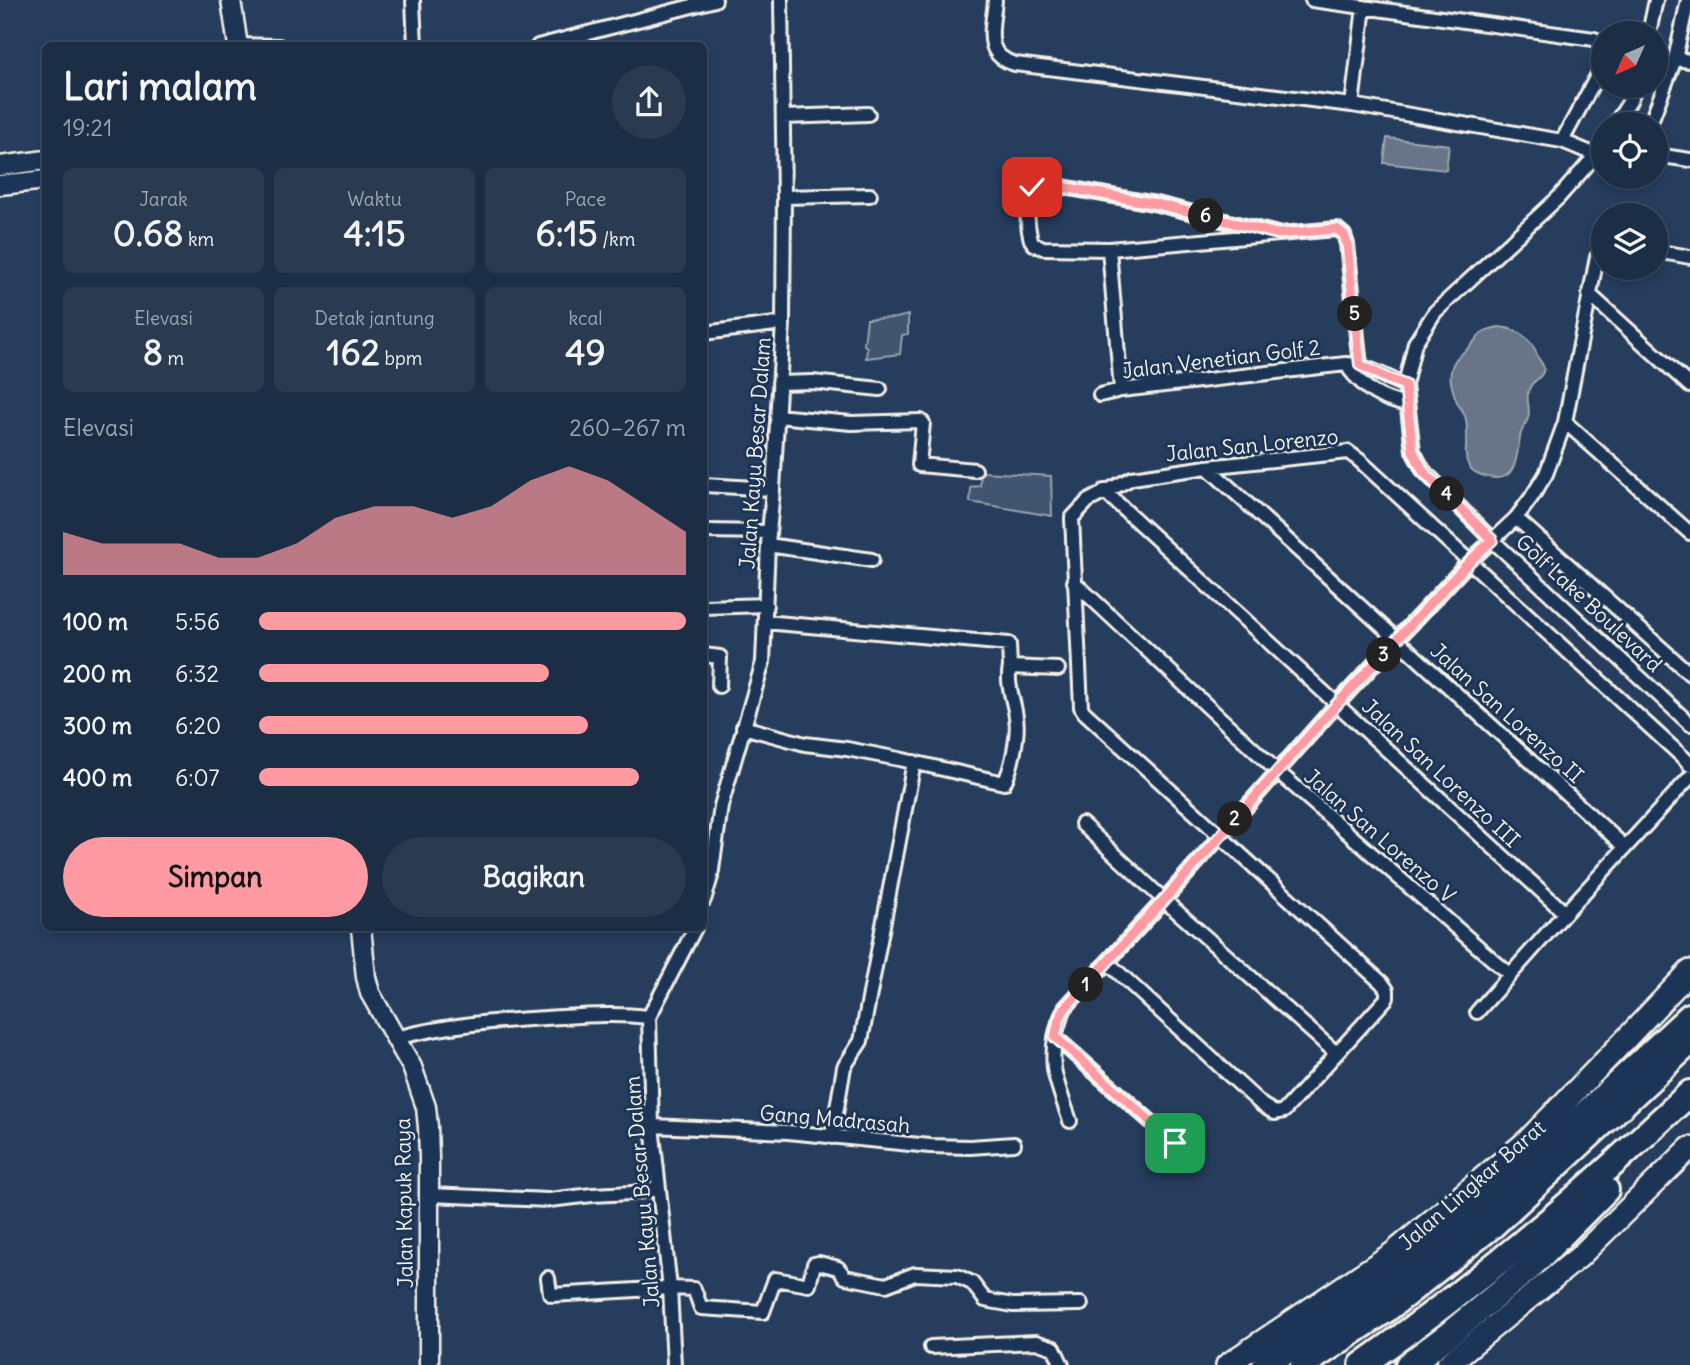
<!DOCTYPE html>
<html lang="id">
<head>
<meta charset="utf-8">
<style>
	body { margin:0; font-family:Delius,sans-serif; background:#293a51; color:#f1f3f6; height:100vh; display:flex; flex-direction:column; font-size:26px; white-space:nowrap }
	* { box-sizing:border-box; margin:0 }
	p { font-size:23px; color:#a0a8b3 }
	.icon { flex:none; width:38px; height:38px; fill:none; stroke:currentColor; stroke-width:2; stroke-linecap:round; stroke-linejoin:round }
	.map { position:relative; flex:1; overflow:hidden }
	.sheet { position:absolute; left:42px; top:42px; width:665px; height:889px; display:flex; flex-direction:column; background:#1c2e46; border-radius:10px; box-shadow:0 4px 10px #0003,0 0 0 2px #3a4a5f }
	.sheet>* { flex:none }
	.needle { width:46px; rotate:225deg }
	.tools { position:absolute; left:1591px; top:21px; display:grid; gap:14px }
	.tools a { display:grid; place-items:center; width:77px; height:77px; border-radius:50%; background:#1c2e46; box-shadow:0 4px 10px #0003,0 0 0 2px #3a4a5f; font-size:35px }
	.pin { position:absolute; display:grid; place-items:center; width:60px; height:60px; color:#fff; margin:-30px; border-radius:14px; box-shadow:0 4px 10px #0006 }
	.km { position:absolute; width:35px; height:35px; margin:-18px; border-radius:50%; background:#222; color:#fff; font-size:19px; line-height:35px; text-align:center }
	.round { display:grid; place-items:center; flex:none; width:74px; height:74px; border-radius:37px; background:#293a51 }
	.headline { display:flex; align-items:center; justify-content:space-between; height:119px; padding:0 21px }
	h1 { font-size:38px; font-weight:700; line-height:52px }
	.metrics { display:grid; grid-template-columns:repeat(3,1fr); gap:10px; height:119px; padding:7px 21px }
	.metrics div { display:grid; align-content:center; border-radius:10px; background:#293a51; text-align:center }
	.metrics b { font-size:35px; font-weight:700 }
	.metrics small { font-size:19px; font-weight:400 }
	.metrics p { font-size:19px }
	.chart { height:196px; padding:14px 21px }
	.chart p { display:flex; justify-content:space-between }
	.chart svg { width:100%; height:126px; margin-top:7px; fill:#ff9aa2; opacity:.7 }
	.action { display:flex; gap:14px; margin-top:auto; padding:14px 21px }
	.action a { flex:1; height:80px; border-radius:42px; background:#ff9aa2; color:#111; font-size:28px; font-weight:700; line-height:80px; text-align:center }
	.action a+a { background:#293a51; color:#f1f3f6 }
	ul { padding:0 21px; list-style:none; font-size:23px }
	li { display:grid; grid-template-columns:112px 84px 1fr; align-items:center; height:52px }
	li i { height:18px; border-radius:9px; background:#ff9aa2 }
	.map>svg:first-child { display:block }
	.green { fill:#40546f; stroke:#9aa2ac; stroke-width:2 }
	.water { fill:#677588; stroke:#9fa7ae; stroke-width:2 }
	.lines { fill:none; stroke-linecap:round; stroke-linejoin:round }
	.street-casing { stroke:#f4f1e8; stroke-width:18 }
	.secondary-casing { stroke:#f4f1e8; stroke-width:23 }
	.primary-casing { stroke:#f4f1e8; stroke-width:26 }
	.highway-casing { stroke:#f4f1e8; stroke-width:30 }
	.street { stroke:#1d3557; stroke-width:12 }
	.secondary { stroke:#1d3557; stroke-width:18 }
	.primary { stroke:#1d3557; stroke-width:21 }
	.highway { stroke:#1d3557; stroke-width:24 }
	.route-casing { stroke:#fff; stroke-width:14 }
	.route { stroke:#ff9aa2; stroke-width:9 }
	.labels { text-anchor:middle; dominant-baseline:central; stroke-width:6; stroke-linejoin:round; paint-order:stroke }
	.street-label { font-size:21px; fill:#f4f1e8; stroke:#1d3557 }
</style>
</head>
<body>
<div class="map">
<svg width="1690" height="1365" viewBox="0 0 1690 1365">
	<rect width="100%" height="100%" fill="#263d5d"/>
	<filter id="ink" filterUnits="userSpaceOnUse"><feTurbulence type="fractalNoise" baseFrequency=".0143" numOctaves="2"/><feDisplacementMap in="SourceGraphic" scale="14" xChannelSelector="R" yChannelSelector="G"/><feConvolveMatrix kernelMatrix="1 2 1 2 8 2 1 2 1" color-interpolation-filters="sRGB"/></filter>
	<g filter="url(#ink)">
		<path class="green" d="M908,315v19l-6,1 -2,19 -34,4 1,-11 -3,-2 3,-26 29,-1z
			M981,472l70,4 1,40 -82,-14 1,-15 9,-1z"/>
		<path class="water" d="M1387,138l62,7 -3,25 -62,-7z
			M1499,327c14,1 27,8 35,21 1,1 4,9 4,10 3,4 7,8 5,14 -3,9 -12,7 -15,21 -2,9 3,16 0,25 -1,5 -5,9 -7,15 -4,14 -2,47 -26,45 -47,-5 -21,-38 -30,-62 -2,-5 -6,-9 -8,-14 -6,-15 -11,-31 0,-44 4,-5 9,-7 12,-11 13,-13 10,-16 30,-20z"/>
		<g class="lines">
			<defs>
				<path id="street" d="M413,0l2,46
					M995,0c-2,27 -13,55 20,64l337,41 210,36 34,14
					M1312,0l282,39 9,8
					M1649,33l7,-33
					M238,45l41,1
					M538,46l177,-46
					M1675,59l15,2
					M1352,105l12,-98
					M783,117l85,-3
					M1615,124l15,-23 6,-15
					M1650,124l25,-65 13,-59
					M1562,141l41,-76
					M1603,144l-7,11 -38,43 -123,114 -20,31 -10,42 8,66 10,19 69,70 198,184
					M1656,155l34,5
					M784,197l86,-2
					M1278,234l-121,-30 -110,-20c-7,0 -12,0 -16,5 -7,7 -3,41 0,51l3,4 9,4 66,1 228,-20 7,6 3,9 13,121 -6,10
					M1109,249l12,141
					M1656,251l34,6
					M1589,294l101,92
					M704,333l79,-10
					M1350,370c18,22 29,28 56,35
					M779,383l33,-1 68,7
					M1100,395l21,-5 225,-26c22,1 39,14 59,21
					M777,416l74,7 70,-2 2,2 -4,42 56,5
					M1565,422l125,111
					M1207,467l418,380
					M704,485l69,4
					M1104,491l461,422
					M1516,518l174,156
					M704,531l65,1
					M768,545l104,15
					M1074,582l203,189 232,203
					M704,607l62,-2
					M765,622l244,22 1,23 48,2
					M704,655l16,2 -1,29
					M743,727l62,17 42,5 52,10 105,24c8,-14 15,-50 12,-66 -2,-17 -10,-33 -6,-50
					M1082,824l82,76 172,153
					M704,900l7,-23 10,-71 42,-144 5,-117 5,-56 10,-166 1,-126 -3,-197
					M1107,962l155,143 13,8 9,-2 103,-113v-8l-5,-7 -298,-271 -3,-5 -9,-189 16,-17 44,-23 75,-11 141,-15 11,8 327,300 4,5
					M1477,1012l88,-99 125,-136
					M1055,1037l120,106
					M396,1038c49,-13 100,-17 150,-20 36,-2 67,-5 103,-1
					M1070,1121c-5,-15 -14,-38 -16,-53 -2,-20 2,-42 11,-60l99,-108 173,-196 132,-142 47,-44 15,-20 15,-24 19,-52 32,-165 6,-5
					M652,1126l136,6 142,14 40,1 44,-3
					M832,1137l12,-70 17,-26 53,-279
					M429,1195l120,5 43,-5 40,-2 26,-5
					M548,1278l2,15 2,2 118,-7 24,1 7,19 62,4 12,-33 34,6 5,-21 5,-1 19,5 7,9 41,8 29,-11 42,2 15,7 13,17 28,5 68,-1
					M931,1347l105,-5 18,6 8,17
					M674,1365l-4,-77 -18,-162 -3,-109 46,-89"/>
				<path id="secondary" d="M231,0l7,46
					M0,166l46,-6
					M0,185l46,-5
					M361,928l5,49 4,16 42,74 14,40 2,20 1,30v208"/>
				<path id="primary" d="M1227,1365l166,-112 134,-112 97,-100 66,-70
					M1447,1365l132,-108 111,-109"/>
				<path id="highway" d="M1265,1365l99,-66 139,-109 187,-174
					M1303,1365l83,-55 107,-85 197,-183
					M1362,1365c59,-42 117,-86 173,-133 54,-44 104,-92 155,-139
					M1408,1365l39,-29 81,-67 78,-79"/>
			</defs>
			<use href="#street" class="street-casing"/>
			<use href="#secondary" class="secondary-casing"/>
			<use href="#primary" class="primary-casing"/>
			<use href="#highway" class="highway-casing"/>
			<use href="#street" class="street"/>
			<use href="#secondary" class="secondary"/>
			<use href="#primary" class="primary"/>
			<use href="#highway" class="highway"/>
		</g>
	</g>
	<g class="lines" filter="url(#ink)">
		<defs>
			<path id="route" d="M1032,187l6,-3h8l111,20 121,30 59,-5 7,6 3,9 13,121 28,14 17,6 8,66 10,20 69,69 -23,22 -132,142 -173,196 -99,108 -6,12 -4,17 120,106"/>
		</defs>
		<use href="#route" class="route-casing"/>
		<use href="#route" class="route"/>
	</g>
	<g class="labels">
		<g class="street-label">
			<text transform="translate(1221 359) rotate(-7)">Jalan Venetian Golf 2</text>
			<text transform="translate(1252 445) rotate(-6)">Jalan San Lorenzo</text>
			<text transform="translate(755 453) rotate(-86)">Jalan Kayu Besar Dalam</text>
			<text transform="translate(1589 603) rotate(43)">Golf Lake Boulevard</text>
			<text transform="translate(1507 713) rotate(42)">Jalan San Lorenzo II</text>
			<text transform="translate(1441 773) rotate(43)">Jalan San Lorenzo III</text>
			<text transform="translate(1380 836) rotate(41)">Jalan San Lorenzo V</text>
			<text transform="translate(835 1119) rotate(5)">Gang Madrasah</text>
			<text transform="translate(1472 1185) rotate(-41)">Jalan Lingkar Barat</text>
			<text transform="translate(642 1192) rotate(-95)">Jalan Kayu Besar Dalam</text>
			<text transform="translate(404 1203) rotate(-91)">Jalan Kapuk Raya</text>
		</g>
	</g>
</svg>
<div class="tools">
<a><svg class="needle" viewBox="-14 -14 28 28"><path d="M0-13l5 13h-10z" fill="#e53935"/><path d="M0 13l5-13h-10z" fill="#a0a8b3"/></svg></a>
<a><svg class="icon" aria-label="locate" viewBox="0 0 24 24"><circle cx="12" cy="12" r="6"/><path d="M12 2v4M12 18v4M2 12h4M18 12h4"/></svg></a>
<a><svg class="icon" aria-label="layers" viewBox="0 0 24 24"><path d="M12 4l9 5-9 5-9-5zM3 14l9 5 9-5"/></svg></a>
</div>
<div class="pin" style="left:1175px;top:1143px;background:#1e9e55"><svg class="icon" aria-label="arrive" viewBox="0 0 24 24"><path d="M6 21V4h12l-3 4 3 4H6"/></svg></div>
<div class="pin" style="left:1032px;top:187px;background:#d93025"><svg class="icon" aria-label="check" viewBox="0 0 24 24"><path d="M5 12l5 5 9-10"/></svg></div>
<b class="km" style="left:1086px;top:985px">1</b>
<b class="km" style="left:1235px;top:819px">2</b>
<b class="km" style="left:1384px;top:655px">3</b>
<b class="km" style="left:1447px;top:494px">4</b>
<b class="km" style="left:1355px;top:314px">5</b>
<b class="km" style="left:1206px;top:216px">6</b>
<section class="sheet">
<div class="headline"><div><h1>Lari malam</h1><p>19:21</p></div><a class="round"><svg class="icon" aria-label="share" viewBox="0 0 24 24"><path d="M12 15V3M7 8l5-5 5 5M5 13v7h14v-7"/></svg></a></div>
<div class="metrics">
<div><p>Jarak</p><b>0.68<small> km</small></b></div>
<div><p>Waktu</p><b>4:15</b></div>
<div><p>Pace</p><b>6:15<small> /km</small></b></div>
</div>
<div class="metrics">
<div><p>Elevasi</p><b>8<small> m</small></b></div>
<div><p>Detak jantung</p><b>162<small> bpm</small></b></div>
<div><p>kcal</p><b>49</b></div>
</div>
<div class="chart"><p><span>Elevasi</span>260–267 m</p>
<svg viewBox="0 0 160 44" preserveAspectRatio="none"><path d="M0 44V29L10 33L20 33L30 33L40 38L50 38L60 33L70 24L80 20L90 20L100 24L110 20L120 11L130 6L140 11L150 20L160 29V44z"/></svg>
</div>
<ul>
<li><b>100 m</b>5:56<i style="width:100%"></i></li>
<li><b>200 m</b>6:32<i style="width:68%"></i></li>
<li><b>300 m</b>6:20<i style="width:77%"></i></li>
<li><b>400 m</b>6:07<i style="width:89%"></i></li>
</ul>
<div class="action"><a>Simpan</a><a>Bagikan</a></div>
</section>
</div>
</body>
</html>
